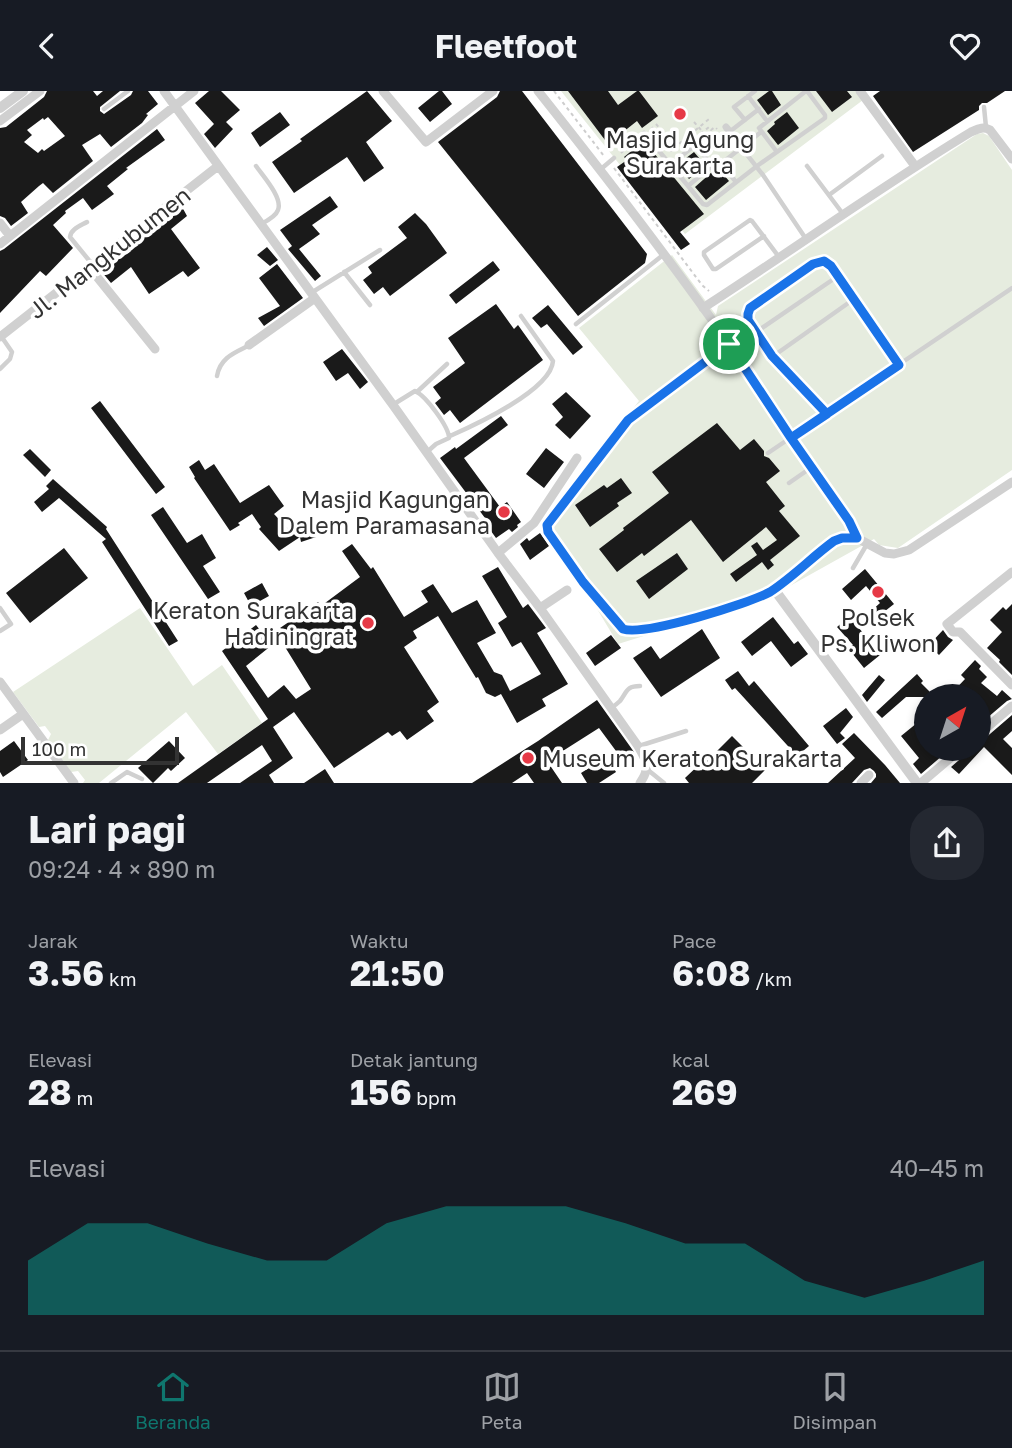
<!DOCTYPE html>
<html lang="id">
<head>
<meta charset="utf-8">
<style>
	body { margin:0; font-family:"Golos Text",sans-serif; background:#242831; color:#f1f3f6; height:100vh; display:flex; flex-direction:column; font-size:26px; white-space:nowrap }
	* { box-sizing:border-box; margin:0 }
	p { font-size:23px; color:#9ea1a6 }
	.icon { flex:none; width:38px; height:38px; fill:none; stroke:currentColor; stroke-width:2; stroke-linecap:round; stroke-linejoin:round }
	.map { position:relative; height:692px; overflow:hidden }
	.sheet { display:flex; flex-direction:column; background:#171b24; flex:1 }
	.sheet>* { flex:none }
	.needle { width:46px; rotate:39deg }
	.controls { position:absolute; left:914px; top:593px; display:grid; gap:14px }
	.controls a { display:grid; place-items:center; width:77px; height:77px; border-radius:50%; background:#171b24; box-shadow:0 4px 10px #0003; font-size:35px }
	.scale { position:absolute; left:21px; bottom:18px; width:158px; box-sizing:border-box; padding-left:7px; border:4px solid #333; border-top:0; font-size:19px; line-height:24px; white-space:nowrap; color:#333; -webkit-text-stroke:5px #fff; paint-order:stroke }
	.pin { position:absolute; display:grid; place-items:center; width:60px; height:60px; color:#fff; margin:-30px; border:4px solid #fff; border-radius:50%; box-shadow:0 2px 7px #0007 }
	.round { display:grid; place-items:center; flex:none; width:74px; height:74px; border-radius:28px; background:#242831 }
	.summary { display:flex; align-items:center; justify-content:space-between; height:119px; padding:0 28px }
	h1 { font-size:38px; font-weight:700; line-height:52px }
	.stats { display:grid; grid-template-columns:repeat(3,1fr); gap:10px; height:119px; padding:7px 28px }
	.stats div { display:grid; align-content:center }
	.stats b { font-size:35px; font-weight:700 }
	.stats small { font-size:19px; font-weight:400 }
	.stats p { font-size:19px }
	.chart { height:196px; padding:14px 28px }
	.chart p { display:flex; justify-content:space-between }
	.chart svg { width:100%; height:126px; margin-top:7px; fill:#0f766e; opacity:.7 }
	header { display:flex; justify-content:space-between; align-items:center; height:91px; padding:0 28px; background:#171b24; font-size:32px; font-weight:700 }
	.menu { display:flex; justify-content:space-around; align-items:center; height:98px; border-top:2px solid #363941; background:#171b24; font-size:19px; color:#9ea1a6 }
	.menu a { display:grid; justify-items:center; gap:4px }
	.menu .active { color:#0f766e }
	.map>svg:first-child { display:block }
	.green { fill:#e6ecdf }
	.building { fill:#1a1a1a; fill-rule:evenodd }
	.lines { fill:none; stroke-linecap:round; stroke-linejoin:round }
	.path { stroke:#cdcdcd; stroke-width:2; stroke-dasharray:3.5 3.5; stroke-linecap:butt }
	.service { stroke:#d0d0d0; stroke-width:4.5 }
	.pedestrian { stroke:#d0d0d0; stroke-width:7 }
	.minor { stroke:#d0d0d0; stroke-width:9 }
	.tertiary { stroke:#d0d0d0; stroke-width:10 }
	.route-casing { stroke:#fff; stroke-width:14 }
	.route { stroke:#1a73e8; stroke-width:9 }
	.poi-dot { fill:#e63946; stroke:#fff; stroke-width:2.5 }
	.labels { text-anchor:middle; dominant-baseline:central; stroke-width:7; stroke-linejoin:round; paint-order:stroke }
	.poi-label { font-size:23px; fill:#333; stroke:#fff }
	.street-label { font-size:23px; fill:#333; stroke:#fff }
</style>
</head>
<body>
<header><svg class="icon" aria-label="back" viewBox="0 0 24 24"><path d="M15 5l-7 7 7 7"/></svg>Fleetfoot<svg class="icon" aria-label="heart" viewBox="0 0 24 24"><path d="M12 20l-8-8c-3-5 5-10 8-4 3-6 11-1 8 4z"/></svg></header>
<div class="map">
<svg width="1012" height="692" viewBox="0 0 1012 692">
	<rect width="100%" height="100%" fill="#fff"/>
	<path class="green" d="M561,0h295l7,9 -178,134 -58,-73 -7,4z
		M983,42l6,3 23,34v300l-114,78 -19,-3 -5,-6 -104,58 -152,47 -71,-119 24,-39 68,-85 -60,-73 93,-73 44,60 2,-9 259,-172z
		M140,517l53,78 29,-21 40,58 -44,31 -32,-42 -87,71h-16l2,-3 -7,-9 -7,1 -23,-32 3,-6 -6,-8 -6,1 -26,-35z"/>
	<path class="building" d="M47,0h46l4,5 6,-5h17l-20,16v4l4,3 27,-19 2,-4h15l10,13 -12,10 2,1 -6,8 -31,24 -11,-13 -18,11 11,16 -40,32 -10,-10 -4,3 -18,16 7,11 -17,13 -6,-8 -5,-2v-88l6,-1 38,-30zM48,26l17,19 -21,15 -2,-2 -4,4 -14,-11 8,-7 -5,-5 16,-12 1,2z
		M209,0h12l19,19 -14,12 7,7 -18,19 -11,-14 10,-10 -19,-21z
		M367,0l25,30 -26,21 18,26 -20,14 -17,-25 -53,36 -22,-31 30,-21 -2,-2z
		M439,0h3l10,13 -22,18 -12,-14z
		M500,0h22l125,163 -2,9 -67,53 -140,-174 59,-45z
		M568,0h40l10,14 19,-14h2l19,25 -16,12 -5,-7 -29,23z
		M769,0h3l9,14 -13,10 -11,-15z
		M816,0h31l5,6 -20,15z
		M880,0h125l-18,12h-5l-3,3v4l-66,42 -40,-56z
		M280,21l10,13 -30,22 -9,-14z
		M787,21l12,16 -21,17 -11,-14 8,-7 -1,-2z
		M157,38l8,11 -39,28 2,1 -21,17 7,8 -22,16 -9,-12 -18,13 1,2 -13,12 20,23 -27,28 -6,-5 -40,42v-62l4,-2z
		M644,50l60,73 -24,18 10,12 -9,6 -64,-83 10,-7 -3,-3z
		M694,61l11,13 -16,14 -12,-14z
		M719,78l10,12 -23,19 -11,-13 17,-15 1,2z
		M330,105l8,11 -26,18 8,9 -21,15 22,27 -6,5 -27,-32 4,-3 -12,-16z
		M181,114l6,11 -16,13 29,39 -12,9 -5,-6 -34,23 -18,-27 -20,16 -10,-12 30,-20 -3,-4 37,-27 -1,-1z
		M415,122l11,11 21,29 -57,43 -7,-9 -9,7 -11,-14 9,-7 -4,-6 39,-29 -9,-11z
		M267,156l11,13 -8,6 -13,-11z
		M493,170l7,9 -44,34 -7,-9z
		M277,173l26,34 -39,28 -6,-8 22,-12 -21,-28z
		M496,213l18,25 4,-4 25,35 -83,63 -10,-13 -6,5 -9,-12 6,-5 -8,-11 32,-24 -17,-25z
		M548,214l35,42 -10,8 -26,-31 -6,4 -9,-10z
		M342,258l26,33 -8,7 -12,-16 -12,8 -13,-19z
		M566,301l25,24 -21,23 -15,-14 8,-8 -11,-13z
		M100,310l65,86 -9,7 -65,-86z
		M501,325l7,9 -44,33 36,49 7,-5 14,20 -4,3 1,2 -6,5 -3,-3 -13,9 -13,-18 2,-2 -45,-60 15,-11 1,2z
		M717,332l23,27 14,-11 10,12v5l5,2 11,13 -14,11 19,24 -6,5 21,25 -30,24 4,5 -6,5 -6,-8 -26,20 -6,-8 27,-19 -6,-9 6,-4 6,8 14,-10 -11,-13 -43,35 -32,-42 -47,36 -2,-3 -25,19 -18,-23 25,-19 -1,-2 46,-35 -17,-21z
		M546,357l18,14 -20,26 -18,-14z
		M30,358l21,21 -6,7 -22,-22z
		M199,369l6,10 9,-6 26,39 29,-18 15,21 -10,8 18,19 20,-7 4,11 -15,5 -1,-5 -21,14 -20,-22 2,-2 -9,-13 -14,9 2,2 -10,6 -36,-53 1,-1 -6,-10z
		M621,387l11,15 -15,10 2,3 -29,21 -15,-22 29,-20 3,3z
		M53,388l54,48 -1,2 72,112 -9,5 -67,-104 4,-3 -47,-41 -17,14 -8,-10 15,-13 -3,-3z
		M163,416l24,36 15,-9 14,24 -13,8 17,26 -12,7 -57,-84z
		M540,442l9,13 -19,14 -10,-16 7,-6 2,3z
		M352,453l19,25 2,-2 31,50 24,-15 -7,-11 12,-7 19,29 25,-13 19,33 -19,10 17,29 8,3 8,16 31,-17 -20,-32 -9,5 -14,-24 9,-6 -25,-41 16,-9 25,41 5,-4 18,24 -9,5 31,51 -26,15 4,7 -29,17 -16,-29 -6,3 -9,-4 -8,-16 -2,1 -38,-62 -25,15 4,7 -13,9 35,55 -12,9 7,10 -27,19 -7,-9 -8,5 -4,-4 -54,36 -40,-56 -21,15 20,31 -24,17 5,8h-34l32,-22 -10,-16 -55,38h-29l90,-64 -46,-68 34,-26 16,20 -26,21 22,32 16,-13 12,14 15,-10 -34,-55 5,-5 -2,-1 38,-26 3,4 39,-29 -18,-26z
		M64,457l24,30 -58,45 -24,-30z
		M677,462l11,16 -39,30 -13,-18z
		M865,478l29,35 -19,15 -6,-6 11,-10 -14,-17 -15,14 -9,-11z
		M262,492l7,13 -18,10 -7,-13z
		M1012,513v71l-13,-13 1,-2 -13,-12 15,-16 -12,-12 13,-13 3,3z
		M851,524l7,7 -2,2 24,31 -16,13 -16,-20 5,-3 -16,-18z
		M773,526l21,27 4,-3 10,13 -17,13 -20,-26 -19,15 -11,-14z
		M702,538l18,29 -59,39 -28,-39 18,-12 9,13z
		M943,539l5,7 5,3 -14,15 -10,-10z
		M611,544l10,13 -26,18 -9,-13z
		M975,569l6,6 -2,3 8,8 -6,6 16,13 5,-6 10,9 -5,2 -20,17 -9,-8v-13h-30l17,-18 -4,-4z
		M738,580l11,15 5,-5 55,65 -12,10 -62,-68 -3,2 -7,-10z
		M917,583l6,7 -2,2 14,14h-29l-24,21 -6,-6z
		M879,584l6,5 -18,22 -5,-7z
		M597,609l37,52 -21,15 3,5 -17,11h-12l-6,-10 35,-22 -17,-23 -52,33 15,22h-28l-7,-10 -15,10h-40l66,-42z
		M846,617l7,9 -13,16 5,5 -8,6 -14,-18z
		M1012,624v16l-9,8 9,9v27l-28,-28 -25,27 -8,-7 15,-13 2,-5h10v-7l5,-2z
		M917,632l9,11v15h24l-29,25 -8,-10 6,-6 -18,-22z
		M854,642l31,32 15,18h-29l5,-6v-3l-2,-3 -4,-3 -6,2 -12,13h-24l27,-25 -13,-14z
		M732,645l23,23 1,-2 11,11 -15,15h-63l-4,-5 19,-18 2,2z
		M14,650l14,19 -25,17 -3,-5v-21z
		M169,650l16,17 -14,13 -3,-3 -15,15 -15,-15z
		M325,678l9,14h-30z"/>
	<g class="lines">
		<path class="path" d="M554,0l50,65
			M694,31l8,9
			M656,33l19,23 34,-28
			M652,36l20,25
			M695,47l14,-11 2,3 4,-3 2,2
			M621,62l17,-15
			M614,77l88,117 7,6"/>
		<path class="service" d="M748,5l19,25
			M984,16l2,20
			M104,18l24,-18
			M745,29l-11,-13 21,-16
			M644,42l59,71 4,1 50,-39 68,-48v-3l-18,-24
			M730,42l33,42 43,64
			M777,61l-18,-24 47,-37
			M702,62l57,-44
			M722,72l39,-31
			M670,74l24,-19 8,7 10,13 -24,20
			M256,75c7,10 27,32 22,44 -2,6 -11,11 -17,14
			M712,75l5,-4h3l16,20
			M807,75l36,48
			M601,78l13,-11
			M829,104l53,-39
			M87,131c-7,4 -16,7 -17,15l22,27
			M764,145l-48,33h-3l-9,-14v-3l46,-32 2,1 27,36
			M344,181l26,33
			M311,202l69,-43
			M576,233l87,-69
			M756,241l82,-56
			M729,254l120,176 8,17
			M714,266l8,11
			M772,266l82,-58
			M0,278l10,-10 2,-7 -11,-16
			M217,285c3,-18 17,-23 31,-30
			M418,300l29,-27
			M394,313l21,-13c11,5 34,36 34,47l-13,6 -9,8
			M827,323l-55,-57 -24,-37v-6l2,-6 63,-44 11,-3 7,5 68,99
			M450,345c25,-11 101,-46 103,-75l-32,-45
			M768,362l244,-165
			M789,392l23,-16
			M853,477l14,-24
			M0,517l11,16 -11,7
			M611,617c3,-2 6,-4 9,-7 7,-9 6,-15 20,-15
			M639,655l47,-15
			M648,679l16,13
			M111,692l16,-11 15,7"/>
		<path class="pedestrian" d="M726,36l4,5"/>
		<path class="minor" d="M164,0l229,314 105,148 42,55 98,138c9,16 13,21 2,37
			M383,0l43,51 67,-51
			M538,0c66,83 131,167 191,253l-101,76 -81,105 1,7 35,50 36,44 4,3 10,2 37,-7 78,-21 26,-14 49,-40 19,-11h15l28,15 9,1 15,-4 103,-68
			M860,0l55,75
			M0,30l40,-30
			M0,132l10,13
			M0,153l194,-153
			M89,176l66,82
			M703,217c90,-58 177,-121 268,-176 7,-3 12,-6 19,-2l22,29
			M0,246l218,-171
			M249,254l66,-47
			M498,462l36,-30 43,-65
			M1012,481l-65,52 6,8h7l52,53
			M540,517l27,-18
			M0,591l74,101
			M0,639l23,-16
			M978,644l34,-29
			M861,692l8,-8
			M921,692l40,-34"/>
		<path class="tertiary" d="M0,17l23,-17
			M774,498l143,194"/>
	</g>
	<g class="lines">
		<defs>
			<path id="route" d="M729,253l-101,76 -81,105 1,7 35,50 40,47c22,7 125,-25 147,-37 23,-15 42,-35 64,-51l8,-3h15l-8,-17 -58,-83 108,-73 -68,-99 -7,-5 -11,3 -63,44 -2,6v6l24,36 55,58 -36,24 -62,-94"/>
		</defs>
		<use href="#route" class="route-casing"/>
		<use href="#route" class="route"/>
	</g>
	<g class="poi-dot">
		<circle cx="680" cy="23" r="7"/>
		<circle cx="504" cy="421" r="7"/>
		<circle cx="878" cy="501" r="7"/>
		<circle cx="368" cy="532" r="7"/>
		<circle cx="528" cy="667" r="7"/>
	</g>
	<g class="labels">
		<g class="poi-label">
			<text x="680" y="48">Masjid Agung<tspan x="680" dy="26">Surakarta</tspan></text>
			<text x="490" y="408" text-anchor="end">Masjid Kagungan<tspan x="490" dy="26">Dalem Paramasana</tspan></text>
			<text x="354" y="519" text-anchor="end">Keraton Surakarta<tspan x="354" dy="26">Hadiningrat</tspan></text>
			<text x="878" y="526">Polsek<tspan x="878" dy="26">Ps. Kliwon</tspan></text>
			<text x="542" y="667" text-anchor="start">Museum Keraton Surakarta</text>
		</g>
		<g class="street-label">
			<text transform="translate(109 161) rotate(-38)">Jl. Mangkubumen</text>
		</g>
	</g>
</svg>
<div class="controls">
<a><svg class="needle" viewBox="-14 -14 28 28"><path d="M0-13l5 13h-10z" fill="#e53935"/><path d="M0 13l5-13h-10z" fill="#9ea1a6"/></svg></a>
</div>
<div class="scale">100 m</div>
<div class="pin" style="left:729px;top:253px;background:#1e9e55"><svg class="icon" aria-label="arrive" viewBox="0 0 24 24"><path d="M6 21V4h12l-3 4 3 4H6"/></svg></div>
</div>
<section class="sheet">
<div class="summary"><div><h1>Lari pagi</h1><p>09:24 · 4 × 890 m</p></div><a class="round"><svg class="icon" aria-label="share" viewBox="0 0 24 24"><path d="M12 15V3M7 8l5-5 5 5M5 13v7h14v-7"/></svg></a></div>
<div class="stats">
<div><p>Jarak</p><b>3.56<small> km</small></b></div>
<div><p>Waktu</p><b>21:50</b></div>
<div><p>Pace</p><b>6:08<small> /km</small></b></div>
</div>
<div class="stats">
<div><p>Elevasi</p><b>28<small> m</small></b></div>
<div><p>Detak jantung</p><b>156<small> bpm</small></b></div>
<div><p>kcal</p><b>269</b></div>
</div>
<div class="chart"><p><span>Elevasi</span>40–45 m</p>
<svg viewBox="0 0 160 44" preserveAspectRatio="none"><path d="M0 44V25L10 12L20 12L30 19L40 25L50 25L60 12L70 6L80 6L90 6L100 12L110 19L120 19L130 32L140 38L150 32L160 25V44z"/></svg>
</div>
</section>
<nav class="menu">
<a class="active"><svg class="icon" aria-label="home" viewBox="0 0 24 24"><path d="M3 11l9-7 9 7M6 9v11h12V9"/></svg>Beranda</a>
<a><svg class="icon" aria-label="map" viewBox="0 0 24 24"><path d="M3 6l6-2 6 2 6-2v14l-6 2-6-2-6 2zM9 4v14M15 6v14"/></svg>Peta</a>
<a><svg class="icon" aria-label="saved" viewBox="0 0 24 24"><path d="M7 4h10v16l-5-4-5 4z"/></svg>Disimpan</a>
</nav>
</body>
</html>
